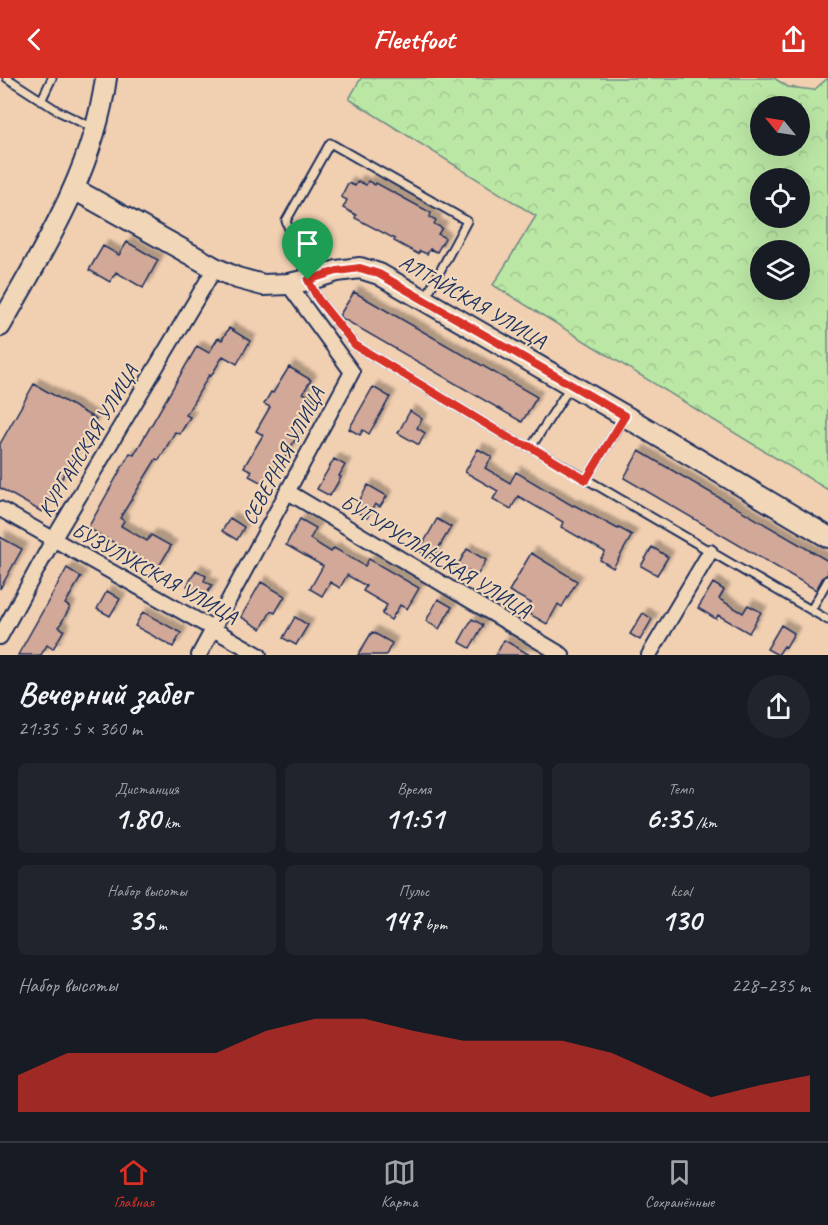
<!DOCTYPE html>
<html lang="ru">
<head>
<meta charset="utf-8">
<style>
	body { margin:0; font-family:Caveat,sans-serif; background:#20242c; color:#f1f3f6; height:100vh; display:flex; flex-direction:column; font-size:22px; white-space:nowrap }
	* { box-sizing:border-box; margin:0 }
	p { font-size:20px; color:#9ea1a6 }
	.icon { flex:none; width:33px; height:33px; fill:none; stroke:currentColor; stroke-width:2; stroke-linecap:round; stroke-linejoin:round }
	.map { position:relative; height:577px; overflow:hidden }
	.side { display:flex; flex-direction:column; background:#171b24; flex:1 }
	.side>* { flex:none }
	.needle { width:39px; rotate:300deg }
	.buttons { position:absolute; left:750px; top:18px; display:grid; gap:12px }
	.buttons a { display:grid; place-items:center; width:60px; height:60px; border-radius:50%; background:#171b24; box-shadow:0 6px 24px #0002; font-size:30px }
	.pin { position:absolute; display:grid; place-items:center; width:51px; height:51px; color:#fff; margin:-62px -26px; border-radius:50% 50% 50% 0; rotate:-45deg; box-shadow:0 0 6px #0007 }
	.pin .icon { rotate:45deg }
	.round { display:grid; place-items:center; flex:none; width:63px; height:63px; border-radius:32px; background:#20242c }
	.summary { display:flex; align-items:center; justify-content:space-between; height:102px; padding:0 18px }
	h1 { font-size:33px; font-weight:700; line-height:45px }
	.figures { display:grid; grid-template-columns:repeat(3,1fr); gap:9px; height:102px; padding:6px 18px }
	.figures div { display:grid; align-content:center; border-radius:9px; background:#20242c; text-align:center }
	.figures b { font-size:30px; font-weight:700 }
	.figures small { font-size:16px; font-weight:400 }
	.figures p { font-size:16px }
	.chart { height:168px; padding:12px 18px }
	.chart p { display:flex; justify-content:space-between }
	.chart svg { width:100%; height:108px; margin-top:6px; fill:#d93025; opacity:.7 }
	header { display:flex; justify-content:space-between; align-items:center; height:78px; padding:0 18px; background:#d93025; color:#fff; font-size:27px; font-weight:700 }
	.dock { display:flex; justify-content:space-around; align-items:center; height:84px; border-top:2px solid #363941; background:#171b24; font-size:16px; color:#9ea1a6 }
	.dock a { display:grid; justify-items:center; gap:3px }
	.dock .active { color:#d93025 }
	.map>svg:first-child { display:block }
	.forest { fill:url(#forest-crowns); stroke:#6b8b82; stroke-width:1.5; fill-rule:evenodd }
	.building { fill:#d2a898; stroke:#1b2f5e; stroke-width:1.5; filter:url(#shadow) }
	.lines { fill:none; stroke-linecap:round; stroke-linejoin:round }
	.lane-casing { stroke:#1b2f5e; stroke-width:11 }
	.street-casing { stroke:#1b2f5e; stroke-width:18 }
	.secondary-casing { stroke:#1b2f5e; stroke-width:24 }
	.lane { stroke:#f1d7b8; stroke-width:7 }
	.street { stroke:#f1d7b8; stroke-width:14 }
	.secondary { stroke:#f1d7b8; stroke-width:20 }
	.route-casing { stroke:#fff; stroke-width:12 }
	.route { stroke:#d93025; stroke-width:8 }
	.labels { text-anchor:middle; dominant-baseline:central; stroke-width:4.5; stroke-linejoin:round; paint-order:stroke }
	.street-label { font-size:21px; fill:#1b2f5e; stroke:#f1d7b8 }
</style>
</head>
<body>
<header><svg class="icon" aria-label="back" viewBox="0 0 24 24"><path d="M15 5l-7 7 7 7"/></svg>Fleetfoot<svg class="icon" aria-label="share" viewBox="0 0 24 24"><path d="M12 15V3M7 8l5-5 5 5M5 13v7h14v-7"/></svg></header>
<div class="map">
<svg width="828" height="577" viewBox="0 0 828 577">
	<defs>
		<pattern id="forest-crowns" width="20" height="18" patternUnits="userSpaceOnUse" patternTransform="scale(1.5)"><rect width="20" height="18" fill="#bbe7a5"/><path d="M2 6a3 3 0 1 1 6 0M12 15a3 3 0 1 1 6 0" fill="none" stroke="#a0c690"/></pattern>
		<filter id="shadow"><feDropShadow dx="5.5" dy="-5.5" stdDeviation="1.5" flood-color="#0004"/></filter>
	</defs>
	<rect width="100%" height="100%" fill="#f1cfb1"/>
	<filter id="ink" filterUnits="userSpaceOnUse"><feTurbulence type="fractalNoise" baseFrequency=".0167" numOctaves="2"/><feDisplacementMap in="SourceGraphic" scale="12" xChannelSelector="R" yChannelSelector="G"/><feConvolveMatrix kernelMatrix="1 2 1 2 8 2 1 2 1" color-interpolation-filters="sRGB"/></filter>
	<g filter="url(#ink)">
		<path class="forest" d="M361,0h413l14,9 26,3 14,-12v412l-335,-205 43,-69 -187,-117zM760,28h40v40h-40zM760,100h40v40h-40zM760,172h40v40h-40z"/>
		<path class="building" d="M358,103l8,4 2,-4 7,4 1,-2 55,30 -1,4 6,3 -2,4 8,4 -4,6 7,4 -8,14 -7,-3 -3,5 -7,-3 -2,3 -24,-13 1,-2 -40,-21 1,-3 -13,-7 4,-8 -6,-3 7,-14 7,3z
			M127,164l31,18 -15,28 -27,-16 -6,10 -21,-12 14,-24 16,9z
			M354,214l183,105 -15,25 -182,-105 -1,-1z
			M229,250l21,13 -13,23 -14,-8 -12,20 -2,-1 -23,40 4,2 -10,17 -5,-2 -16,28 -3,-1 -36,59 4,3 -3,5 26,15 4,-6 20,11 -13,22 -70,-40 42,-75 4,2 63,-109 12,7 9,-15 4,2z
			M289,289l22,13 -8,13 14,8 -45,79 -6,-4 -4,7 -13,-7 3,-5 -8,-4 19,-32 -7,-4 14,-24 -6,-3 7,-12 2,1z
			M34,306l62,35 -54,93 -42,-24v-44z
			M373,309l17,10 -21,37 -6,-4 -3,5 -11,-6z
			M410,333l12,8 -5,9 8,5 -6,12 -21,-12z
			M478,371l14,8 -7,11 25,15 6,-11 57,34 1,-1 44,24 1,-1 13,7 -19,33 -13,-8 5,-8 -44,-25 2,-5 -45,-26 -7,13 -18,-10 5,-8 -33,-19z
			M639,373l189,110v13l-5,3 -7,13 -192,-112z
			M334,381l11,6 -6,11 2,1 -11,19 -13,-7z
			M368,407l19,11 -7,11 -5,-3 -8,14 -13,-8z
			M230,440l14,9 -7,13 -15,-9z
			M300,441l16,9 -6,11 21,13 3,-4 31,18 4,-7 50,29 -12,21 -7,-4 -9,15 -9,-6 5,-9 -24,-14 3,-5 -19,-11 -7,13 -10,-6 -8,14 -12,-7 13,-23 -37,-21z
			M437,441l14,8 -19,32 -13,-8z
			M0,459l22,12 -22,40z
			M652,469l16,10 -11,18 -16,-9z
			M467,471l19,11 -9,16 -8,-5 -1,4 -12,-7z
			M531,475l46,28 -15,26 -4,-3 -11,20 -21,-12 5,-9 -22,-12z
			M67,490l14,9 -16,27 5,3 -11,20 5,3 -11,19 -6,-4 -6,10h-23z
			M196,492l10,6 -2,5 8,4 -7,12 -18,-11z
			M261,504l24,14 -10,17 -4,-2 -10,18 -20,-12z
			M713,505l11,7 -5,9 24,14 5,-8 13,7 -12,21 -31,-18 -2,4 -18,-11z
			M107,513l13,8 -10,17 -13,-7z
			M438,521l14,8 -13,22 -13,-8z
			M143,534l38,21 -8,14 -38,-21z
			M643,535l9,6 -12,21 -10,-6z
			M295,539l13,8 -12,20 -13,-7z
			M472,541l11,6 -13,23 -11,-6z
			M781,547l13,8 -8,14 -2,-1 -6,9 -11,-6z
			M372,554l20,11 -6,12h-28z
			M504,562l26,15h-34z"/>
		<g class="lines">
			<defs>
				<path id="lane" d="M7,0l51,33 35,17
					M41,23l11,-23
					M425,221l42,-78 -137,-78 -44,78 22,59 10,19 37,46 159,96 17,6 39,-60
					M531,369l297,173
					M586,402l38,-62
					M811,532l17,-30"/>
				<path id="street" d="M288,414l274,163
					M0,431l259,146
					M0,559l53,-97 162,-272
					M199,577l153,-283 -64,-88
					M649,577l61,-103"/>
				<path id="secondary" d="M74,111l141,79 22,10 26,7 25,-1 20,-4 29,-9 23,-3 19,6 246,142 203,121
					M0,248c45,-79 94,-157 106,-248"/>
			</defs>
			<use href="#lane" class="lane-casing"/>
			<use href="#street" class="street-casing"/>
			<use href="#secondary" class="secondary-casing"/>
			<use href="#lane" class="lane"/>
			<use href="#street" class="street"/>
			<use href="#secondary" class="secondary"/>
		</g>
	</g>
	<g class="lines" filter="url(#ink)">
		<defs>
			<path id="route" d="M360,190l19,6 246,142 -39,64 -55,-33 -17,-6 -159,-96 -37,-46 -10,-19 29,-9z"/>
		</defs>
		<use href="#route" class="route-casing"/>
		<use href="#route" class="route"/>
	</g>
	<g class="labels">
		<g class="street-label">
			<text transform="translate(473 223) rotate(30)">АЛТАЙСКАЯ УЛИЦА</text>
			<text transform="translate(88 363) rotate(-59)">КУРГАНСКАЯ УЛИЦА</text>
			<text transform="translate(283 378) rotate(-62)">СЕВЕРНАЯ УЛИЦА</text>
			<text transform="translate(436 478) rotate(31)">БУГУРУСЛАНСКАЯ УЛИЦА</text>
			<text transform="translate(155 495) rotate(29)">БУЗУЛУКСКАЯ УЛИЦА</text>
		</g>
	</g>
</svg>
<div class="buttons">
<a><svg class="needle" viewBox="-14 -14 28 28"><path d="M0-13l5 13h-10z" fill="#e53935"/><path d="M0 13l5-13h-10z" fill="#9ea1a6"/></svg></a>
<a><svg class="icon" aria-label="locate" viewBox="0 0 24 24"><circle cx="12" cy="12" r="6"/><path d="M12 2v4M12 18v4M2 12h4M18 12h4"/></svg></a>
<a><svg class="icon" aria-label="layers" viewBox="0 0 24 24"><path d="M12 4l9 5-9 5-9-5zM3 14l9 5 9-5"/></svg></a>
</div>
<div class="pin" style="left:308px;top:202px;background:#1e9e55"><svg class="icon" aria-label="arrive" viewBox="0 0 24 24"><path d="M6 21V4h12l-3 4 3 4H6"/></svg></div>
</div>
<section class="side">
<div class="summary"><div><h1>Вечерний забег</h1><p>21:35 · 5 × 360 m</p></div><a class="round"><svg class="icon" aria-label="share" viewBox="0 0 24 24"><path d="M12 15V3M7 8l5-5 5 5M5 13v7h14v-7"/></svg></a></div>
<div class="figures">
<div><p>Дистанция</p><b>1.80<small> km</small></b></div>
<div><p>Время</p><b>11:51</b></div>
<div><p>Темп</p><b>6:35<small> /km</small></b></div>
</div>
<div class="figures">
<div><p>Набор высоты</p><b>35<small> m</small></b></div>
<div><p>Пульс</p><b>147<small> bpm</small></b></div>
<div><p>kcal</p><b>130</b></div>
</div>
<div class="chart"><p><span>Набор высоты</span>228–235 m</p>
<svg viewBox="0 0 160 44" preserveAspectRatio="none"><path d="M0 44V29L10 20L20 20L30 20L40 20L50 11L60 6L70 6L80 11L90 15L100 15L110 15L120 20L130 29L140 38L150 33L160 29V44z"/></svg>
</div>
</section>
<nav class="dock">
<a class="active"><svg class="icon" aria-label="home" viewBox="0 0 24 24"><path d="M3 11l9-7 9 7M6 9v11h12V9"/></svg>Главная</a>
<a><svg class="icon" aria-label="map" viewBox="0 0 24 24"><path d="M3 6l6-2 6 2 6-2v14l-6 2-6-2-6 2zM9 4v14M15 6v14"/></svg>Карта</a>
<a><svg class="icon" aria-label="saved" viewBox="0 0 24 24"><path d="M7 4h10v16l-5-4-5 4z"/></svg>Сохранённые</a>
</nav>
</body>
</html>
